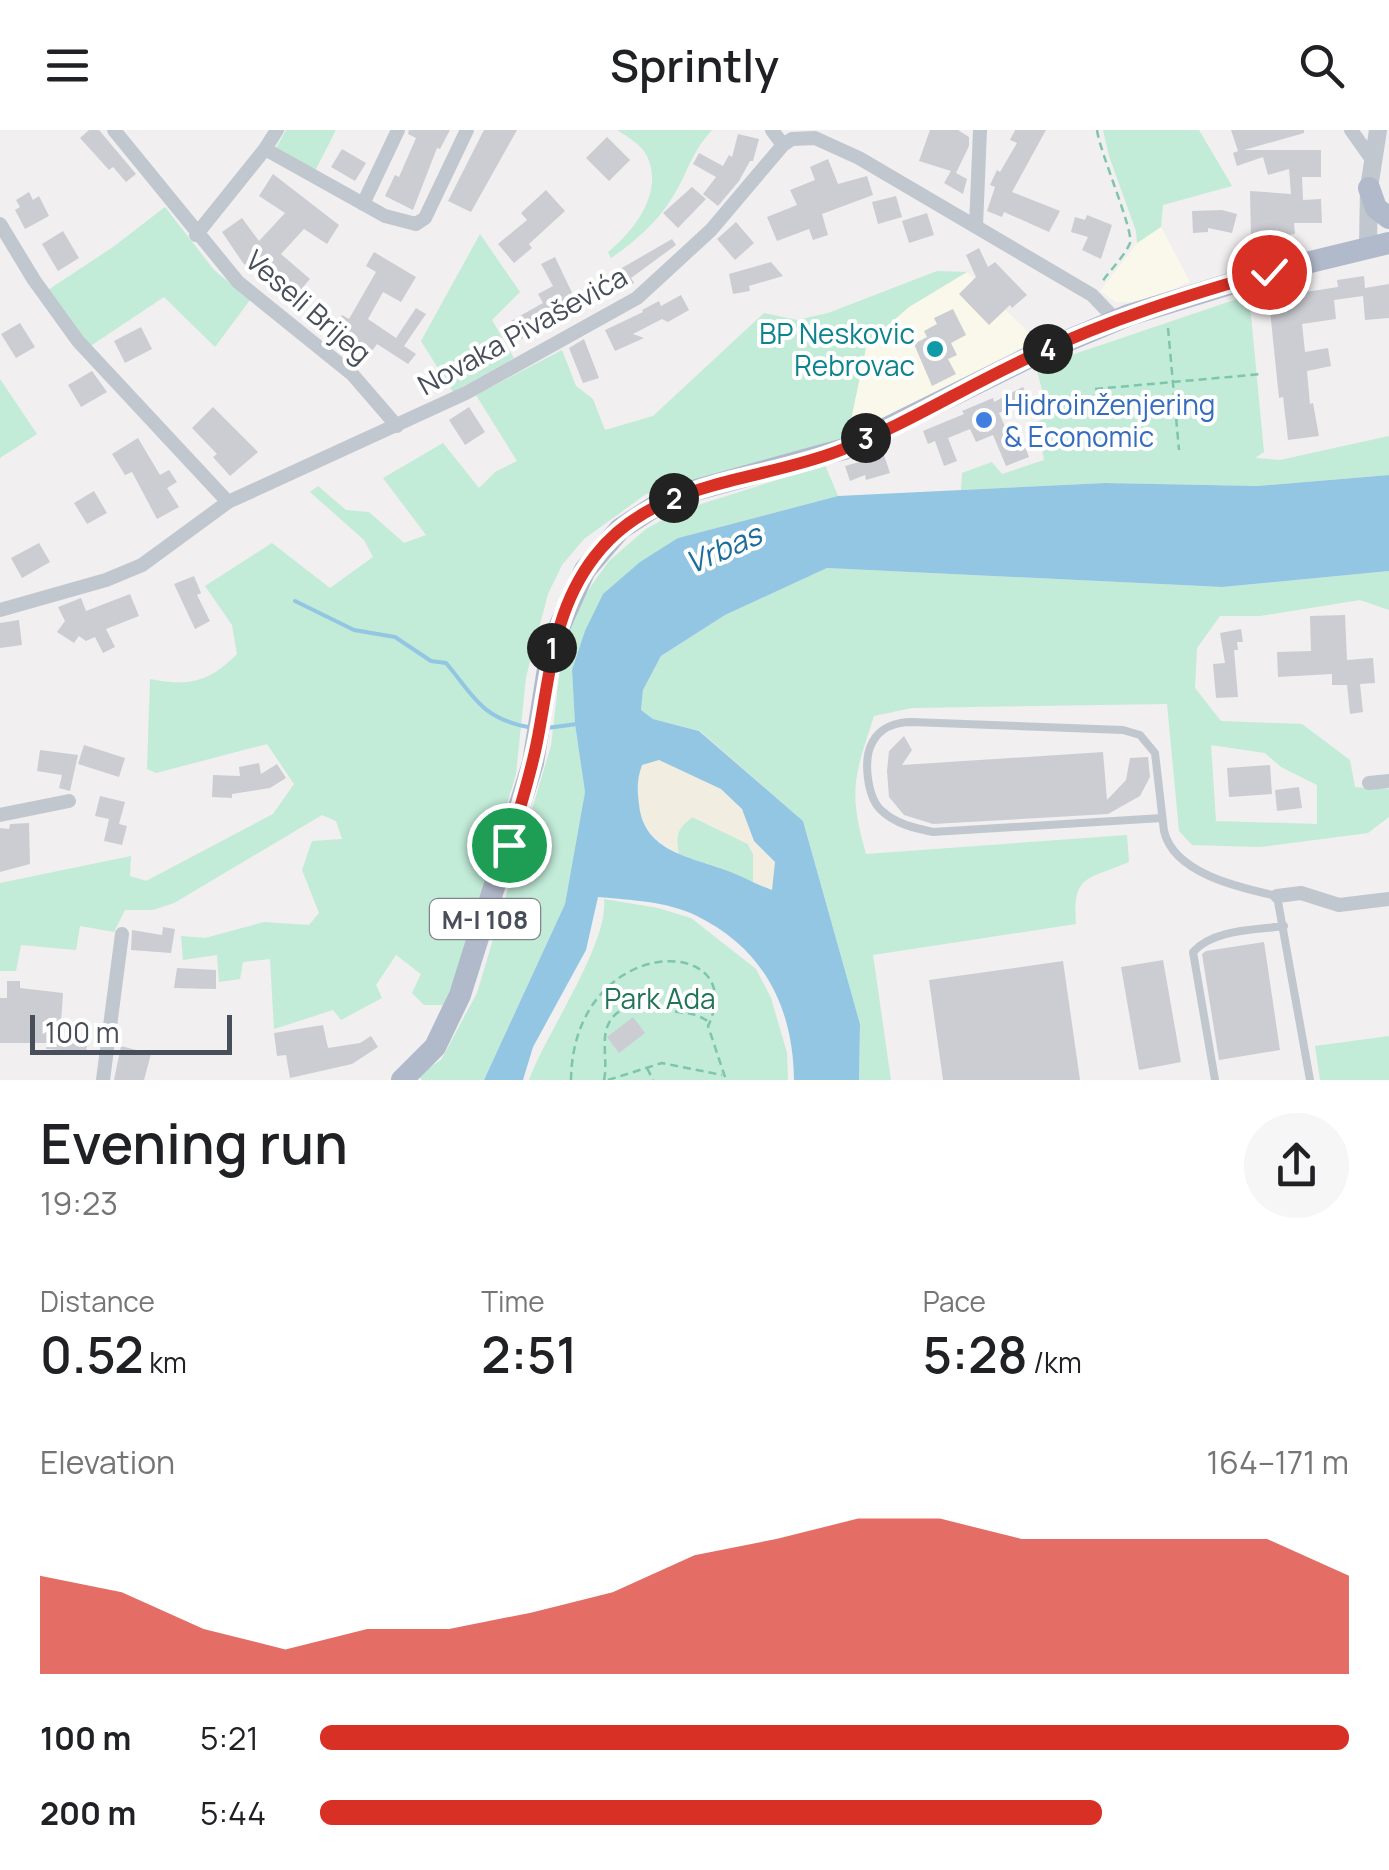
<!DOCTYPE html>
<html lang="en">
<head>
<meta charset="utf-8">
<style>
	body { margin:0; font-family:Manrope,sans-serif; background:#f6f6f6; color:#202124; height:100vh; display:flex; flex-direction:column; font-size:38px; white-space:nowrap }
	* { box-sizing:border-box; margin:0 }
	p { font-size:32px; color:#757577 }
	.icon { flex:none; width:55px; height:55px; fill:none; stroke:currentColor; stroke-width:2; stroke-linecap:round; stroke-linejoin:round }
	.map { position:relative; height:950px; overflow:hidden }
	.drawer { display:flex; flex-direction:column; background:#fff; flex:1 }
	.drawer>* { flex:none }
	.scale { position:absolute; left:30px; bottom:25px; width:202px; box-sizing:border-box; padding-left:10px; border:5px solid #494f5a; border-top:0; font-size:28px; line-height:35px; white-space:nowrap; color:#494f5a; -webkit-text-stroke:8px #fff; paint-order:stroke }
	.pin { position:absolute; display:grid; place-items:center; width:85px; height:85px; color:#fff; margin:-42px; border:5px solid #fff; border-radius:50%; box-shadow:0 2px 10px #0007 }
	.km { position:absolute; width:50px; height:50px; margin:-25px; border-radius:50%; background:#222; color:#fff; font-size:28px; line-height:50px; text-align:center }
	.round { display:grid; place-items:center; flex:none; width:105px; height:105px; border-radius:52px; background:#f6f6f6 }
	.head { display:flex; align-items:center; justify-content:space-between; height:170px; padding:0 40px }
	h1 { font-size:55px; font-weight:600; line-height:75px }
	.figures { display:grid; grid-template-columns:repeat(3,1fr); gap:15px; height:170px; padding:10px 40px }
	.figures div { display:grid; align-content:center }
	.figures b { font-size:50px; font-weight:600 }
	.figures small { font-size:28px; font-weight:400 }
	.figures p { font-size:28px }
	.chart { height:280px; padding:20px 40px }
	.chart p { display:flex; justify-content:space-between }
	.chart svg { width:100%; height:180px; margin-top:10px; fill:#d93025; opacity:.7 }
	ul { padding:0 40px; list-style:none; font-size:32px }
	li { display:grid; grid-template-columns:160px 120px 1fr; align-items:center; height:75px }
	li i { height:25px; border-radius:12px; background:#d93025 }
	header { display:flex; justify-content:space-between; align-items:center; height:130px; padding:0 40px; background:#fff; font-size:45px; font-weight:600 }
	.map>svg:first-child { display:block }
	.commercial { fill:#faf8ea }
	.green { fill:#c2ebd8; fill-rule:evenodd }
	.sand { fill:#f1eee1 }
	.water { fill:#93c6e3; fill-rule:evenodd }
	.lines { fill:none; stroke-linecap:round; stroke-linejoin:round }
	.stream { stroke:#93c6e3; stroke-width:4 }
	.building { fill:#cccdd3 }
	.path { stroke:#7dc5ad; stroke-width:2.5; stroke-dasharray:8 5; stroke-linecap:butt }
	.service { stroke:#c1c7cf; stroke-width:8 }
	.minor { stroke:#c1c7cf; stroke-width:14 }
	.tertiary { stroke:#c1c7cf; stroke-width:18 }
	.primary { stroke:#b1bacb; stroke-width:22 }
	.route-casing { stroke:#fff; stroke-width:20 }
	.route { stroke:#d93025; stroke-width:12 }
	.culture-dot { fill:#0f9aa8; stroke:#fff; stroke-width:4 }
	.shop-dot { fill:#3f7fe0; stroke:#fff; stroke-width:4 }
	.labels { text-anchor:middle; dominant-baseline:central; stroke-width:8; stroke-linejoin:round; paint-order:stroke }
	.shield { fill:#fff; stroke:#80848c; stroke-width:2.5 }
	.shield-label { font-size:25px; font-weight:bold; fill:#494f5a }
	.street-label { font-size:28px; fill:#494f5a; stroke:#fff }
	.culture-label { font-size:28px; fill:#0d838f; stroke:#fff; text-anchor:end }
	.shop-label { font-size:28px; fill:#366cbe; stroke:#fff; text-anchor:start }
	.park-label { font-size:28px; fill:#207557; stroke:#fff }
	.water-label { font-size:30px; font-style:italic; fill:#1a6d9c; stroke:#fff }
</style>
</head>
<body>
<header><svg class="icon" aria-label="menu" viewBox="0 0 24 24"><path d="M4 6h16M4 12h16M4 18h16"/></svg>Sprintly<svg class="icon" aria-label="search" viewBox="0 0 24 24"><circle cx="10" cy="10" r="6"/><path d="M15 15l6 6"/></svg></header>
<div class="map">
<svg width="1389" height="950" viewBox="0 0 1389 950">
	<rect width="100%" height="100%" fill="#f1efef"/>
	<path class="commercial" d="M1161,97l29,55 -41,17 -19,3h-14l-16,-11 37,-48z
		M967,142l69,68 -189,99 20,-96 42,-36z"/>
	<path class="green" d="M286,0h50l-21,41 -39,-23z
		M617,0h95c-16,17 -22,34 -32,54 -17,33 -39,53 -69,74l-3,-6c27,-22 56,-60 39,-96 -6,-12 -19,-19 -30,-26z
		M1103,0h96l33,56 -69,19 -2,22 -24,16 -1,-12 -27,-75z
		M165,77l49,63 36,30 -35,47 -51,-50 -75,50 -41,-57 65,-43z
		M480,104l40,58 -28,28 22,38 -61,34 -32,-51z
		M937,141l30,1 -58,35 -42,36 -20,96 -201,55 -62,45 -22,26 -14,29 -22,83 -10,97 -62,207 -11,24h-19l-12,-12 9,-19 -25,-19 -20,30 6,13 -41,22 -8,-10 -59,19 -4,-70 -27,3 -3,17 -21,3 -2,-27 -34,5 -2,-24 24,2 59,-16 45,3 10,-12 -17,-43 10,-29 30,-2 -6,-18 -14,-6 -148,88 -21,7h-28l-11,22 -34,-6 -4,24 -55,-5 -5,26h-16v-88l131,-27 -1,20 16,5 127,-67 21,-30 -27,-40 -111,29 -9,-4 3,-90c39,8 59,3 87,-25l-5,-29 -27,-39 67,-43 58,45 43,-31 -9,-17 -54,-48 8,-6 28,24 23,2 35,31 22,-8 -43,-57 60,-35 36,45 16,-16 22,-11 -41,-66 86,-45 14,36 17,13 12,31 48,-14 111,-103 33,7 31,-7z
		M1249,165l15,157 -9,6 25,2 109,-24v39l-132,11 -152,-3 -144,7 1,-17 30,-11 10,12 42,-14 -7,-38 12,-6 -13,-49z
		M0,249l37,55 -37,24z
		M825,335l13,31 -160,42 -106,132 3,54 10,68 -20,112 -81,176h-62l-4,-5 23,-15 36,-67 74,-247 10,-87 11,-42 17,-28 20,-28 37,-32 33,-18z
		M827,438l395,19 167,-16v39l-29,-10 -100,16h-40l-23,32 -2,40 26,33 81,3 48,36 5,27 34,2v28l-21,16 -108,14 -68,-2 -13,-14 -12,-127 -255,4 -38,8c-20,62 -26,74 -8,138l261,-19 2,27c-42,18 -57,12 -53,62l-203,31 18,125h-32l1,-56 -57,-203 -103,-90 -47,-12 -12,-9 2,-20 18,-34 64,-41zM1211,615l54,8 16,14 36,18v39l-101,-3z
		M692,687l56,27 5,10v29l-32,-15 -42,-13 -4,-21 6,-9z
		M604,769l54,9 33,10 65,51 15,29 16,55 1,27h-259c17,-47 80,-136 75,-181z
		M1389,906v44h-69l-5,-34z"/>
	<path class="sand" d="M659,630l62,29 21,20 12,32 21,22 -3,28 -19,-8v-29l-5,-10 -55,-27c-17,12 -17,19 -14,38 -36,-21 -52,-48 -37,-90z"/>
	<path class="water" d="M1389,345v96l-167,16 -395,-19 -102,47 -64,41 -18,34 -2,20 12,9 46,12 104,90 57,203 -1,56h-65c-1,-73 -30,-131 -97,-164 -30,-15 -67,-16 -99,-19l-12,53 -53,97 -10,33h-39l81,-176 20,-112 -10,-68 -3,-54 13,-39 18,-37 37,-32 38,-24 160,-42 267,-13 152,3zM659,630l62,29 21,20 12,32 21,21 -3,28c-17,-6 -34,-16 -52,-22 -35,-12 -77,-19 -81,-64 -2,-15 -2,-25 3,-39z"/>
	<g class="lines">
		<path class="stream" d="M295,471l59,29 41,7 36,24 15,2c28,33 35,55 82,64
			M547,598l30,-4"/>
	</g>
	<path class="building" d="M89,0h10l37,44 -10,8 -13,-15 -4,3 -29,-32z
		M409,0h41l-10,19 -3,-1 -24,62 -28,-14 10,-21 4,2 17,-39 -8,-4z
		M484,0h33l-46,82 -23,-11z
		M930,0h28l11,7v9l-13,27 11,6 -4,15 -19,-11 7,-12 -32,-10z
		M1015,0h31l-34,62 48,19 -11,21 -45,-20 -2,5 -15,-6 8,-24 -5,-2 7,-15 3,2 17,-29 -7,-3z
		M1231,0h73v3l-60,17h77v27h-19l1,23 18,-1 1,24h-28l1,11 -44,5 -1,-48 41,3 -2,-25 -21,6 -5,-18 -26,9 -4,-13 5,-2z
		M738,4l21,5 -6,22h-3l-11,20 -21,25 -15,-12 13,-17 -23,-13 6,-11 24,13 6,-11 3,2z
		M607,7l23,23 -21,21 -23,-23z
		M342,19l24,14 -11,18 -24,-14z
		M828,29l10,25 29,-8 6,19 -51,19 6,21 -15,5 -4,-11 -32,12 -10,-24 30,-12 -7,-15 25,-10 -5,-13z
		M273,44l66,51 -12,19 -23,-15 -23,25 29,25 -19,22 -48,-38 -21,-31 20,-14 17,23 26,-28 -26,-17z
		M692,57l14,12 -28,29 -15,-15z
		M546,60l19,21 -36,33 3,4 -18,15 -16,-19 29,-24 -6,-7z
		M29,62l4,8 6,-4 10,20 -24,13 -10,-19 5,-3 -4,-7z
		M896,66l6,21 -24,7 -6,-22z
		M1222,80l15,4 -5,19 -24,-5v4l-15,1 -1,-22z
		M927,83l7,22 -25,8 -7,-22z
		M1087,85l25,10 -11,34 -19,-9 6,-13 -17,-5 4,-15 10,3z
		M736,92l18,21 -19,17 -18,-21z
		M63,101l16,27 -21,13 -16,-27z
		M672,109l4,6 -45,33 3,5 -16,10 -10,-17z
		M979,118l9,19 7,-5 32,33 -15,13 -2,-3 -21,20 -30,-31 17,-17 -10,-22z
		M374,122l42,25 -15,25 -18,-10 -15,27 28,19 20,-30 10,6 -22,32 12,8 -8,10 -31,-20 -5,7 -21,-14 -1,4 -17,-9 9,-17 7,4 27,-47 -10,-6z
		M555,127l20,42 -39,21 4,8 -19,11 -10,-18 32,-18 -5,-9 15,-8 -12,-22z
		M771,132l12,14 -34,10 1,5 -17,3 -4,-20z
		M1364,146l1,12 24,-4v34l-24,2 -2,-24 -29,4 2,19 -34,5 3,28 23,-4 3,18 -24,5 3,33 3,-1 6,33 -31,4 -5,-43 -4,1 -11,-107 31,-3v5l39,-6 -1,-7z
		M681,165l8,15 -21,12 -6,-3 -29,15 11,4 -29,13 -10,-21 38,-18 -1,-2 17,-9 2,5z
		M953,179l13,26 -15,8 6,12 -9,4 8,15 -24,12 -18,-42 13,-7 -3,-6 13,-7 -3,-6z
		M20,193l15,24 -19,11 -15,-24z
		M141,197l11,22 -27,14 -11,-22z
		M584,209l15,39 -16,5 -14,-35z
		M92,241l15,21 -26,15 -13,-22z
		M1023,257l6,11 -30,15 9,20 10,-4 11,28 -23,9 -13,-31 -17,7 -6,-13 -22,9 9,23 -13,5 -9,-25 -7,3 -5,-13 41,-17 -2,-3 31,-13 1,4z
		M213,277l45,45 -28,24 -17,-19 4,-3 -25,-26z
		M469,277l16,25 -20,13 -16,-25z
		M138,308l22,37 9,-5 8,12 -10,6 12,19 -22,12 -25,-47 -7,3 -13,-21z
		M884,325l6,18 -24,7 -1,-5 -15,6 -5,-15z
		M94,361l13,22 -20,11 -13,-21z
		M39,413l11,19 -28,16 -11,-20z
		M194,446l7,17 -4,2 13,26 -15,8 -21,-45z
		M130,464l9,22 -33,13 9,18 -12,6 -8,-16 -9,4 -7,-5 -5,7 -17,-11 8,-11 -7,-14 23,-9 5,13z
		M1345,485l2,45 26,-2 2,25 -15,1 3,28 -13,2 -3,-29h-15v-11l-54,3 -1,-25 34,-1 -1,-35z
		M19,490l3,25 -22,3v-25z
		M1241,499l2,13h-6l1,8h-4l4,47 -22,1 -3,-34 12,-1 -5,-30z
		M904,606l8,14 -10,15 201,-13 4,48 19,-20 4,-22 18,-1 2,20 -10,19 -32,18 -175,10 -29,-9 -15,-18 -2,-26 2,-20z
		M84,615l41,13 -6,19 -41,-13z
		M40,620l38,5 -8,36 -11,-3 3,-13 -25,-4z
		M259,633l2,11 16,-10 9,14 -16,10 -38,6v4l-20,-1 1,-22 27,1 -1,-9z
		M1270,635l2,29 -43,3 -2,-29z
		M1299,657l3,21 -25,3 -2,-21z
		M100,666l25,6 -6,22 8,2 -5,19 -18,-4 5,-22 -14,-3z
		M29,693l1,41 -30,8v-44l9,1 1,-5z
		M163,797l12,2 -4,24 -40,-3 1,-20 30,5z
		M1264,812l16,108 -61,10 -17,-106 4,-3z
		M1163,830l18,102 -42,8 -18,-103z
		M1063,831l17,119h-137l-14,-100z
		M177,838l39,2v19l-42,-1z
		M7,851h13v7l43,5 -3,46 27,7 -1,6 -40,-3 1,-6h-47v-45h7z
		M633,887l12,16 -26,20 -12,-16z
		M323,895l5,23 32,-5 11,-7 7,11 -26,17 -62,14 -4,-23 -9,1 -3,-23z
		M121,916l30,8 -7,26h-30z"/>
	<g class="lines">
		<path class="path" d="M1097,0c3,23 37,101 33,113 -6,14 -20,27 -28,39
			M1168,198l11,122
			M1095,259l167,-15
			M647,938l6,12
			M571,950c2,-149 182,-147 137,-54l18,54
			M604,950c4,-17 -3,-40 4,-55 12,-27 43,-17 64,-14 15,3 23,1 37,11
			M608,950l54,-17 60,12"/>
		<path class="service" d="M1162,688l-229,14c-19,-4 -37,-8 -51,-21 -15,-13 -19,-51 -10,-68 8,-16 25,-21 40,-21l211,8 17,5 15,18 9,78c10,43 77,57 113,65l33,184
			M1215,950l-22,-128c20,-23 63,-22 91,-26"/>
		<path class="minor" d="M114,0l124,152 114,92 45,52
			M772,0l11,15
			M1351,0l22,31
			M265,19l12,-19
			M363,74l35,-74
			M0,94l34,56 44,61 150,161
			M976,96l4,-96
			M196,105l69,-86 120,67 31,8 9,-6 42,-88
			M0,480l106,-30 36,-15 86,-63 238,-109 171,-95 74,-68 72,-85 9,-6 23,-1 44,20 233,137 25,26
			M1369,653l20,-2
			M0,685l69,-14
			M1277,766l24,-3 38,12 50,-6
			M103,950l19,-146"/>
		<path class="tertiary" d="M1368,116l1,-58 9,-58"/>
		<path class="primary" d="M1369,58l7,20 13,10
			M402,950l33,-33 25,-52 73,-232 17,-107 7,-24 28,-62 35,-41 34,-22 31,-14 159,-44 192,-95 93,-39 140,-43 120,-29"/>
	</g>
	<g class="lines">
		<defs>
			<path id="route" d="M509,715c10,-34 21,-68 28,-103 13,-65 15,-131 58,-186 59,-77 163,-73 246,-106 66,-26 127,-65 191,-94 76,-36 156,-61 237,-84"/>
		</defs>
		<use href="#route" class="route-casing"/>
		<use href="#route" class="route"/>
	</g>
	<circle class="culture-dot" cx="935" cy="219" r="10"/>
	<circle class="shop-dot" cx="984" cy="290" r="10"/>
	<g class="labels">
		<rect class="shield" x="430" y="769" width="110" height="40" rx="8"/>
		<g class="shield-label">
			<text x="485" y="789">M-I 108</text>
		</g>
		<g class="street-label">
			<text transform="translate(309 176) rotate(41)">Veseli Brijeg</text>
			<text transform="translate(522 200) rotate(-29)">Novaka Pivaševića</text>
		</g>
		<g class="culture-label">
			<text x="915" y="203">BP Neskovic<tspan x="915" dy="32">Rebrovac</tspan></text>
		</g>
		<g class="shop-label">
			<text x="1004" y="274">Hidroinženjering<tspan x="1004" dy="32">&amp; Economic</tspan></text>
		</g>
		<g class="park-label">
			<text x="660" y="868">Park Ada</text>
		</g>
		<g class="water-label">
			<text transform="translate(723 418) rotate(-24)">Vrbas</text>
		</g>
	</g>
</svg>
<div class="scale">100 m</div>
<div class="pin" style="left:509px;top:715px;background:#1e9e55"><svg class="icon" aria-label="arrive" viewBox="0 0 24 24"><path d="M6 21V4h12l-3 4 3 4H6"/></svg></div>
<div class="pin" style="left:1269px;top:142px;background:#d93025"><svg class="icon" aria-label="check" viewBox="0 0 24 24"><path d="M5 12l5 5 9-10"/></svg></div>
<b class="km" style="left:552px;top:518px">1</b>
<b class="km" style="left:674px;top:368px">2</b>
<b class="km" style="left:866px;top:308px">3</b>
<b class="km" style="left:1048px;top:219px">4</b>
</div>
<section class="drawer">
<div class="head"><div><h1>Evening run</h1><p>19:23</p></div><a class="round"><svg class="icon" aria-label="share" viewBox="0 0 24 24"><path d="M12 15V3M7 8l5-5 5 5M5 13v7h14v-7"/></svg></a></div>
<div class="figures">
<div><p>Distance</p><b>0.52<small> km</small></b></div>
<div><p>Time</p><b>2:51</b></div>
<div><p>Pace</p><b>5:28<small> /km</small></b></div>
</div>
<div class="chart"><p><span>Elevation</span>164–171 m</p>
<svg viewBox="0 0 160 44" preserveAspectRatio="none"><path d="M0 44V20L10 24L20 33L30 38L40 33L50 33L60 29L70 24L80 15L90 11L100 6L110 6L120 11L130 11L140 11L150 11L160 20V44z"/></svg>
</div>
<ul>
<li><b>100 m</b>5:21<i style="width:100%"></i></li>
<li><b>200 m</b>5:44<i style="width:76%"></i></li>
</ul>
</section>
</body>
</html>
